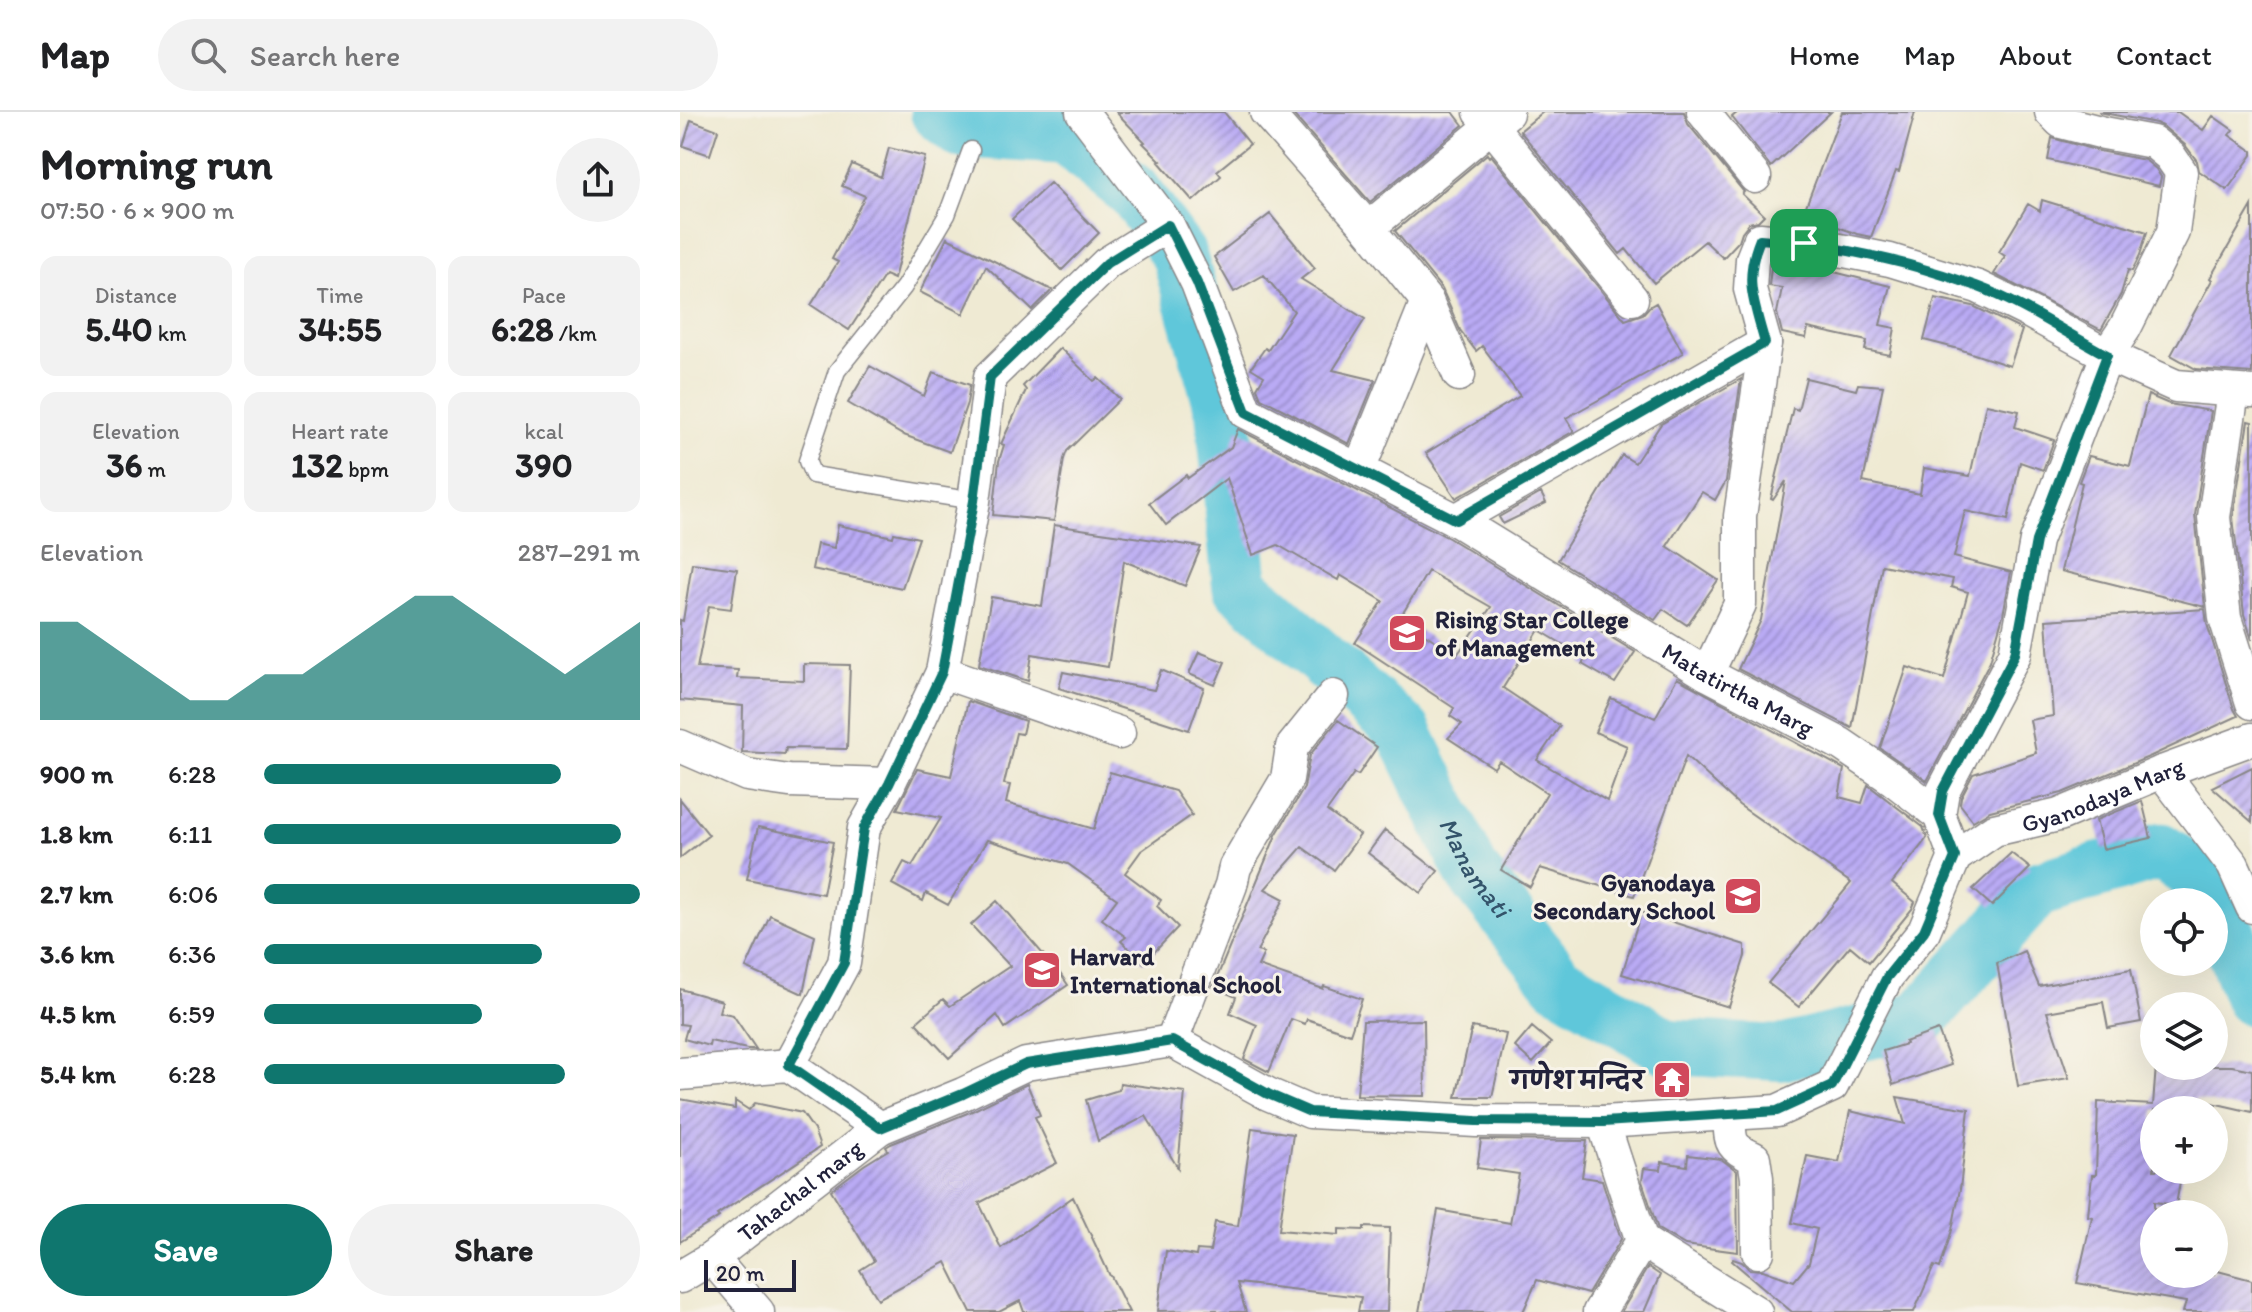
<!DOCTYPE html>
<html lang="en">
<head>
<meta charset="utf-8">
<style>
	body { margin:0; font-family:Itim,"Playpen Sans Deva",sans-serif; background:#f2f2f2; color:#202124; height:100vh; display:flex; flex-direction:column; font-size:30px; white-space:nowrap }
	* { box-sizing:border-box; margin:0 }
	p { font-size:26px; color:#757577 }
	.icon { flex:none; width:44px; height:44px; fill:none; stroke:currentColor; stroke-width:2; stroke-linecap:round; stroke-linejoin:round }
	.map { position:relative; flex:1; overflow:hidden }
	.sheet { display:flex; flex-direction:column; background:#fff; width:680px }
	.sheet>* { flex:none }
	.tools { position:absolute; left:1460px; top:776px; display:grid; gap:16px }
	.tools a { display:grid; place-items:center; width:88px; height:88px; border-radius:50%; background:#fff; box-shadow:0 8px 32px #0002; font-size:40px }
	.scale { position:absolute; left:24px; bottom:20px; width:92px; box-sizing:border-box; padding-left:8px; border:4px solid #22223b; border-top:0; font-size:22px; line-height:28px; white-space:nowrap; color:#22223b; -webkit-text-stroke:6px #f7f3e8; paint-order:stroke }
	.pin { position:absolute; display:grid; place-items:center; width:68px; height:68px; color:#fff; margin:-34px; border-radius:16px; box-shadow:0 4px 12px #0006 }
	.round { display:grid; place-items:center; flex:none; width:84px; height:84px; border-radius:42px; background:#f2f2f2 }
	.headline { display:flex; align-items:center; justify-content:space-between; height:136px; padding:0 40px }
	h1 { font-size:44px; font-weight:800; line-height:60px }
	.stats { display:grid; grid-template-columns:repeat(3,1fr); gap:12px; height:136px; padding:8px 40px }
	.stats div { display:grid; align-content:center; border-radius:16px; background:#f2f2f2; text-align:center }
	.stats b { font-size:34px; font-weight:800 }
	.stats small { font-size:22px; font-weight:400 }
	.stats p { font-size:22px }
	.chart { height:224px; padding:16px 40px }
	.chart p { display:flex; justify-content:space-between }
	.chart svg { width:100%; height:144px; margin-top:8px; fill:#0f766e; opacity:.7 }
	.button { display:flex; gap:16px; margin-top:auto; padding:16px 40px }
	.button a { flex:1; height:92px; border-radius:48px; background:#0f766e; color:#fff; font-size:32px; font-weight:800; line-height:92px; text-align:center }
	.button a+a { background:#f2f2f2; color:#202124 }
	ul { padding:0 40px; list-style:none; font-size:26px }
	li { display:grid; grid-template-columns:128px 96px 1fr; align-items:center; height:60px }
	li i { height:20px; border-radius:10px; background:#0f766e }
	header { display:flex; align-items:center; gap:48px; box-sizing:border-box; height:112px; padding:0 40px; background:#fff; border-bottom:2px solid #e0e0e0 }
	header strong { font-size:38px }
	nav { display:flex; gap:44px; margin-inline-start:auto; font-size:28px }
	.search { width:560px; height:72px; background:#f2f2f2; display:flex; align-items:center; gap:20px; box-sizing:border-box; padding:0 28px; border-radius:44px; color:#757577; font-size:30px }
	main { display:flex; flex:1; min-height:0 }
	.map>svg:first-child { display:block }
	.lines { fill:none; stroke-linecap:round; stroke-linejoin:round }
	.river { stroke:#5ec7da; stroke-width:56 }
	.building { fill:url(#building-hatch); fill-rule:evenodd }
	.service-casing { stroke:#888687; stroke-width:19 }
	.minor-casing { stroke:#888687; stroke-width:35 }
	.service { stroke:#fff; stroke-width:16 }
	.minor { stroke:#fff; stroke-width:32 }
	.route-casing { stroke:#fff; stroke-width:16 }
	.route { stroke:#0f766e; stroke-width:10 }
	.labels { text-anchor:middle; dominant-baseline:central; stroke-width:6; stroke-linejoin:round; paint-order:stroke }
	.poi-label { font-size:24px; font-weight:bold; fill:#22223b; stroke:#f7f3e8; text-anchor:start }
	.street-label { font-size:24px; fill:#22223b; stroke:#f7f3e8 }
	.water-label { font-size:26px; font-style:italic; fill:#34546b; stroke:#f7f3e8 }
</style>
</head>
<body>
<header>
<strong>Map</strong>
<div class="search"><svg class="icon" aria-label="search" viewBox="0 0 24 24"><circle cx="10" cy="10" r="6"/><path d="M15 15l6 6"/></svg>Search here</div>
<nav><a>Home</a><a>Map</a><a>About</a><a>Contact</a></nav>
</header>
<main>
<section class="sheet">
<div class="headline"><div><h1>Morning run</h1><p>07:50 · 6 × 900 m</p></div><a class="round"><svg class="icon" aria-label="share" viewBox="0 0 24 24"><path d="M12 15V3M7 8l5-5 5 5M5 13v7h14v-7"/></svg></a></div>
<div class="stats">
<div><p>Distance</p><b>5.40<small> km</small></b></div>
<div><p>Time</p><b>34:55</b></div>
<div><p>Pace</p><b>6:28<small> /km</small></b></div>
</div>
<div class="stats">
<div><p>Elevation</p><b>36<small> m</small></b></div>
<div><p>Heart rate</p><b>132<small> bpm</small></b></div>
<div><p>kcal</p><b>390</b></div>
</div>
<div class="chart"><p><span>Elevation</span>287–291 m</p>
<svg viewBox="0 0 160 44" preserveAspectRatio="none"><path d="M0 44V14L10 14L20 22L30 30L40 38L50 38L60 30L70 30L80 22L90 14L100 6L110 6L120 14L130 22L140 30L150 22L160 14V44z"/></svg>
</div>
<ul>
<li><b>900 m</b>6:28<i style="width:79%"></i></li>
<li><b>1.8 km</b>6:11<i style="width:95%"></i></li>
<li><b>2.7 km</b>6:06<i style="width:100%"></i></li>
<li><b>3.6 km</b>6:36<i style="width:74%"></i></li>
<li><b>4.5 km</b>6:59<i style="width:58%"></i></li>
<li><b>5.4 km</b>6:28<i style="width:80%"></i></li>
</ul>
<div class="button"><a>Save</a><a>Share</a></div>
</section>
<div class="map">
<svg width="1572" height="1200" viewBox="0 0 1572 1200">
	<defs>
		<pattern id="building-hatch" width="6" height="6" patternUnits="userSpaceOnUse" patternTransform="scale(2)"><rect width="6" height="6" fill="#b9aaf4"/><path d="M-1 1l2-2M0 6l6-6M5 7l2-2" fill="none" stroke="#968ac7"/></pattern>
	</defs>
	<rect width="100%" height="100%" fill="#f7f3e8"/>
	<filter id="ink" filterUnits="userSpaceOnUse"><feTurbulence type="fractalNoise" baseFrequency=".0125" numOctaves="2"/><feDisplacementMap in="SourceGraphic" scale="16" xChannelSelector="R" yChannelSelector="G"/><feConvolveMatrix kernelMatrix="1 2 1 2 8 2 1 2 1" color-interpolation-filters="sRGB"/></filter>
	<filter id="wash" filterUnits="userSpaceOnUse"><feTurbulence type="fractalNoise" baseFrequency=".006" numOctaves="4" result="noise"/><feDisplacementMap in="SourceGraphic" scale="32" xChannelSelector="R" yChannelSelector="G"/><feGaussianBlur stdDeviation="1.8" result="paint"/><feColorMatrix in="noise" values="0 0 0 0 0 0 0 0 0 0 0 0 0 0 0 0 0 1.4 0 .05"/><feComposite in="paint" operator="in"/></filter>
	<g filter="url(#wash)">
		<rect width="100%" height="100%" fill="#efead3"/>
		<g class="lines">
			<path class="river" id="s1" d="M258,0l22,18 106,7 69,56 44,62 44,156 17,175 164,146 68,140 86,109 110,66 113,6 139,-34 116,-129 125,-39 48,34 43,113"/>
		</g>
		<g id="blocks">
			<path class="building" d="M436,0h108l26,32 -33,27 4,5 -28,25 -34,-39 2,-1 -18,-18 2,-1z
				M611,0h162l10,13 -93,77z
				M863,0h141l4,12 56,68 -2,2 22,21 -6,6 -9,2 -7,9 -3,9 -16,17 -18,-17 -51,42 -28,-34 -6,5 -100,-123z
				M1058,0h93l-60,55 -39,-50z
				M1162,0h73l-16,60 -3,-1 -25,66 -14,-3 -54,-20z
				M1419,0h79l25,18 10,-14 20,14 -4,5 23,16v4l-25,35 -28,-19 -2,-10 -12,-16 -21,-18 -8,-4z
				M11,8l27,10 -8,25 -27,-9z
				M1372,26l47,13 46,9 11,9 5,8 -2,9 -111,-26z
				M209,36l36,9 -31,122 -9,-4 -36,55 -38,-25 27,-43 -6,-3 33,-63 -23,-10 10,-22 29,13z
				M807,42l2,3 2,-2 134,165 18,-6 6,-7 7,-4 27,50 -117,65 8,13 -118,67 -30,-45 94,-57 -38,-50 -6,5 -16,-21 -18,-41 -47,-58z
				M370,71l49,50 -37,37 -50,-51z
				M1362,88l105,32 -7,23 -8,16 -4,-1 -7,24 -20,36 -107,-56 11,-18 -6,-4 29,-48 12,7z
				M1572,94v167l-56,-4 -25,-14 41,-75 -2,-2z
				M590,102l45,54 -14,11 64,40 -32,51 42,10 -26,64 -88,-46 -4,-10 7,-12 -13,-8 14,-20 3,2 26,-39 -30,-36 -30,17 -20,-35z
				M267,126l43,21 62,31 -20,20 -46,-44 -23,48 -43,-22z
				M1092,147l14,1 104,26 -10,39 15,3 -5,27 -25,-5 2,-9 -59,-13 -2,10 -24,-5 -5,-20 5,-25 -13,-2z
				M1255,186l38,8 49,24 -12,36 -51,-17 -35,-9z
				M380,236l34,33 4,-3 22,21 -53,52 -3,8 -10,62 -61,-6 6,-54 5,-16 -3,-1 25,-54 -3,-4z
				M190,254l54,30 9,-24 37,13 -3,18 -17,49 -49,-18 -53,-31z
				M1126,266l50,12 2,-6 25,2 -20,96 57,12 4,-26 46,8 16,-72 33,7 -4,16 39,13 -11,30 -23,-8 -12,58 -43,-9 -11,46 57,15 -8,43 -13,46 -63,120 -47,-33 27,-81 37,12 24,-87 -17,-5 2,-8 -71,-14 -30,163 -114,-59 23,-49 25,-139 -13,19 -2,-1 22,-91 5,2z
				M1061,267l-15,102 -11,19 -13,-8 -35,54 51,34 -31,45 -24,-16 -8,11 -97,-60 64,-105 13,8 26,-39z
				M1468,283l21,9 42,7 -16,104 10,92 -144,-36 21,-88 -3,-1 10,-26 41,10z
				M1568,309l4,1v218l-8,-26 -11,-97z
				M558,317l209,108 188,115 -20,31 -33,-19 4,-6 -47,-28 -36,58 57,38 -23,34 70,41 20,-55 -32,-14 16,-34 44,20 22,-40 167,91 -5,28 23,6 6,-18 55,42 4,11 -35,45 23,19 -3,7 -43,53 -19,-16 -51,61 -31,-24 83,-100 -112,-78 -53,-49 -52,140 -94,-28 -10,19 -29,-17 46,-77 -48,-32 -5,7 -46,-30 14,-14 -12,-8 4,-8 -99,-65 28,-42 -43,-26 -2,5 -60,-35 -25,10 -26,-77 -61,47 -17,-22 37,-28 2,3 43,-31zM748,459l63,36 -34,48 -57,-37z
				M861,381l5,10 -43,21 -4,-7z
				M158,413l55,12 1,-4 25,5 -17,50 -90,-19 5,-25 17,4z
				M374,413l147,22 -16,39 -61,-25 -16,106 -76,-13 -4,27 -49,-16 12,-68 51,9z
				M12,451l45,6 -6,40 -22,-3 -12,62 41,2 -1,8 67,3v-17l46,1 -3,84 -61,-1 -1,6 -43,-2 1,-46 -63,-6v-80l3,1z
				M1525,497l2,15 27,85 4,7 -87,40 -89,37 -72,18 -17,10 -13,-17 1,-7 12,-23 63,-21 -6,-33 23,-4 -7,-96z
				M519,540l26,10 -10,23 -26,-11z
				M481,558l43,18 -15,42 -130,-42 4,-16 91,18z
				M288,589l57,20 -3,13 -6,-1 -12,51 6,1 -4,18 88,26 16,-57 65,19 17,24 -51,36 -16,22 36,27 -4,6 21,21 -34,36 -23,-22 5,-4 -24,-18 15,-20 -49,-35 -81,-24 -39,65 -22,-12 -3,8 -31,-17 12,-22 8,4 29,-48 -44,-9 20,-40 34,7z
				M658,608l39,27 -19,28 -4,-2 -27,38 33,24 -26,35 -32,-23 -37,42 19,10 -27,52 7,2 -6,13 65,23 1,-3 38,13 -12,35 -43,-15 -2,5 -14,-5 -22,53 -25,-13 13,-34 -27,-12 6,-16 -23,-10 63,-152 28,-47 6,-33z
				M1572,655v55l-40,-35z
				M0,687l29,36 -29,23z
				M1462,689l9,37 -48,11 -7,-29z
				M78,715l75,15 -10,52 -76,-15z
				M705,718l53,41 -17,22 -53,-40z
				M1331,741l19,15 -38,38 -19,-17z
				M317,789l51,59 2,-1 18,26 -63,43 -8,-13 -48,43 -33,-35 27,-24 7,7 60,-40 -39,-41z
				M961,800l104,33v11l-16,51 -107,-33z
				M90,803l45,20 -12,59 -57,-26z
				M1344,839l15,35 92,-17 10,53 -33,6 -5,-26 -56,10 22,66 -51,8 -21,-123z
				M0,877l42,12 -3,11 14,3 23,34h-9l-37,-8 -1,5 -25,-7 4,-14 -8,-1z
				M744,908l1,76 -68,-1 6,-74z
				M792,915l34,7 -14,63h-36z
				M852,915l19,16 -18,20 -18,-16z
				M1258,918l13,35 -58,20 -10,-34 23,-7 -1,-2z
				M1476,954h76l20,4v42l-57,-13 -3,11h-38v60h28l-6,35 -22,-3v72h60v-4l38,10v32h-69l3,-10 -109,-19 15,-66 -4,-1 4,-41h4l2,-73 55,3z
				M440,971l65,9 -7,76 -32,-52 -48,25 -12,-41 33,-10z
				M347,972l13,31 -5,2 22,46 -78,40 22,45 72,-51 37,79h1l18,36h-105l-4,-11 -21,11h-28l-25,-50 -68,37 -18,-29 14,-9 -43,-71 33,-25 24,-15 -2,-3 5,-3 79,-32z
				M1217,985l72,12 -9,80 -8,41 -12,38 -6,-2 -20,46h-122l-60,-51 1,-2 9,3 7,7 14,1 31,11 15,-18 8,-34 -25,-6 15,-67 32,6 11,-51 55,13z
				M0,987l55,10v-8l14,9 6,-7 47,10 12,17 6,17 -103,68 2,2 -39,25z
				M572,1016l41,6 -14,96 60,5v-6l25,1v-3l26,1 -3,84h-29l3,-15 -124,-14 9,29h-28l-1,-2 -59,1 8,-60 30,5 1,-6 13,1 5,-29 23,4z
				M801,1028l106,1 -5,36 20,3 19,59 -33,55 -51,-14 -14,32h-104l19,-102 72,13 9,-49 -42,-6z
				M1008,1043l33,4 16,12 1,81 -53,-7 -27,-16 -16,-48 2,-13 17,2 1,-8 25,4z
				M968,1155l12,8 -16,37h-23z"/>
		</g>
	</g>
	<g filter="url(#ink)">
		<use href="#blocks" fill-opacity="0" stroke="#888687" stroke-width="2"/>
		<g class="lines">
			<defs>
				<path id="service" d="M291,38l-24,65 -43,72 -67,84 -30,90 6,14 161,26"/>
				<g id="minor">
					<path id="s2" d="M402,0l86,113 29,58 49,129 210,108 251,154 134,70 53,36 45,35 16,42"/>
					<path d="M586,0l102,116 59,73 32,74"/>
					<path d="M800,0l152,187"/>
					<path d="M1023,0l52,65"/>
					<path d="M688,116l139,-115"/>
					<path d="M1553,280l-19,125 11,101 27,85"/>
					<path d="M679,358l68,-169"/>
					<path d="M776,408l309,-177"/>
					<path d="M262,560l177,61"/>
					<path d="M1027,562l33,-70v-88l25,-173 -15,-54 2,-30 8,-20 44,4 86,17 88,27 53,26 76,42 69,31 76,6"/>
					<path d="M0,634l67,29 42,6 100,3"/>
					<path d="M1482,660l71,93 19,42"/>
					<path d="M1259,703l4,-24 72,-137 21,-113 71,-186 18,-27 48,-96 8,-60 -11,-16 -17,-14 -49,-9 -43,-11 -10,-10"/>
					<path d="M492,929l59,-156 4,-18 52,-88 5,-32 41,-51"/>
					<path d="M109,953l55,-102 20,-135 25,-44 53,-112 32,-171 16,-124 117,-114 61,-38"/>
					<path id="s3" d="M0,962l109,-9 91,63 83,-34 63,-30 146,-23 96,53 42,18 166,9 127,1 174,-11 55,-25 55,-109 37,-46 31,-74 39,-27 65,-15 103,-43 90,-33"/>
					<path d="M1049,1002c2,27 -2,32 25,44l3,20 1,74"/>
					<path d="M962,1129l114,71"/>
					<path d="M32,1146l46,54"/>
					<path id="s4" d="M0,1165l32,-19 168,-130"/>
					<path d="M919,1200l43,-71 -39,-119"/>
				</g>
			</defs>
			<use href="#service" class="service-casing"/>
			<use href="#minor" class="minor-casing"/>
			<use href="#service" class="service"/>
			<use href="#minor" class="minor"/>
		</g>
	</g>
	<g class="lines" filter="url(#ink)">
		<defs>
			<path id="route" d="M488,113l29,58 49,129 210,108 309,-177c-11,-41 -22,-63 -5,-104 73,6 147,22 216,47 46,17 88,46 131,69l-71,186 -21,113 -72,137 -4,24 16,42 -31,74 -37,46 -55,109 -55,25 -174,11 -127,-1 -166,-9 -42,-18 -96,-53 -146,23 -63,30 -83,34 -91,-63 55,-102 20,-135 25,-44 53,-112 32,-171 16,-124 117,-114z"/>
		</defs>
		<use href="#route" class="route-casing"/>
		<use href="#route" class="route"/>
	</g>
	<defs>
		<symbol id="university-square" viewBox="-11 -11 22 22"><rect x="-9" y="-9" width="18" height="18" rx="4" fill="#d1495b" stroke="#f7f3e8"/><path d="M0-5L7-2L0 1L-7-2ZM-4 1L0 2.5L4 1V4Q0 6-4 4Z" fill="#fff"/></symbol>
		<symbol id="school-square" viewBox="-11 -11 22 22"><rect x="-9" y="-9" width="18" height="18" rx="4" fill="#d1495b" stroke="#f7f3e8"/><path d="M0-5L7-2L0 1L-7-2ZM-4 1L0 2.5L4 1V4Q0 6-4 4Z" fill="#fff"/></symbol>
		<symbol id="temple-square" viewBox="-11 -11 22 22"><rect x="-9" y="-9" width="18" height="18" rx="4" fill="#d1495b" stroke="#f7f3e8"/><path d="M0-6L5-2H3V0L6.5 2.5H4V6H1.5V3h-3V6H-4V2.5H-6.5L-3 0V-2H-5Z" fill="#fff"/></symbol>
	</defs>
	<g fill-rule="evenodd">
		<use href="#university-square" x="705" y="499" width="44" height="44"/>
		<use href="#school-square" x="1041" y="762" width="44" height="44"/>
		<use href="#school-square" x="340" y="836" width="44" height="44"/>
		<use href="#temple-square" x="970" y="946" width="44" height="44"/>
	</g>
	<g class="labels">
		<g class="poi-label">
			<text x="755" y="507">Rising Star College<tspan x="755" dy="28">of Management</tspan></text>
			<text x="1035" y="770" text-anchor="end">Gyanodaya<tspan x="1035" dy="28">Secondary School</tspan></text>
			<text x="390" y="844">Harvard<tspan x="390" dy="28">International School</tspan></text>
			<text x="964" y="968" text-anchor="end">गणेश मन्दिर</text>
		</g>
		<g class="street-label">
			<text stroke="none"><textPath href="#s2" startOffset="910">Matatirtha Marg</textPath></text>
			<text stroke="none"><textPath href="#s3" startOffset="1634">Gyanodaya Marg</textPath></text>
			<text stroke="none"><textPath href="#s4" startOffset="148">Tahachal marg</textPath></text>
		</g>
		<g class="water-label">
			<text stroke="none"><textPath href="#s1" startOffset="1010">Manamati</textPath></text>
		</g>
	</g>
</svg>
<div class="tools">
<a><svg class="icon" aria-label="locate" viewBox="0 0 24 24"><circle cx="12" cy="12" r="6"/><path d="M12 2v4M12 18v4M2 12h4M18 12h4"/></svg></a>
<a><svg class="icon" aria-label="layers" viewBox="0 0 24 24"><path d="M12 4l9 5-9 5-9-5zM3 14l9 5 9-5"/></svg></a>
<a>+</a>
<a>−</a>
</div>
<div class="scale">20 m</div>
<div class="pin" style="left:1124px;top:131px;background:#1e9e55"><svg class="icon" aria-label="arrive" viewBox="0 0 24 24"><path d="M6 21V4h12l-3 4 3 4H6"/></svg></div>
</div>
</main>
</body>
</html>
